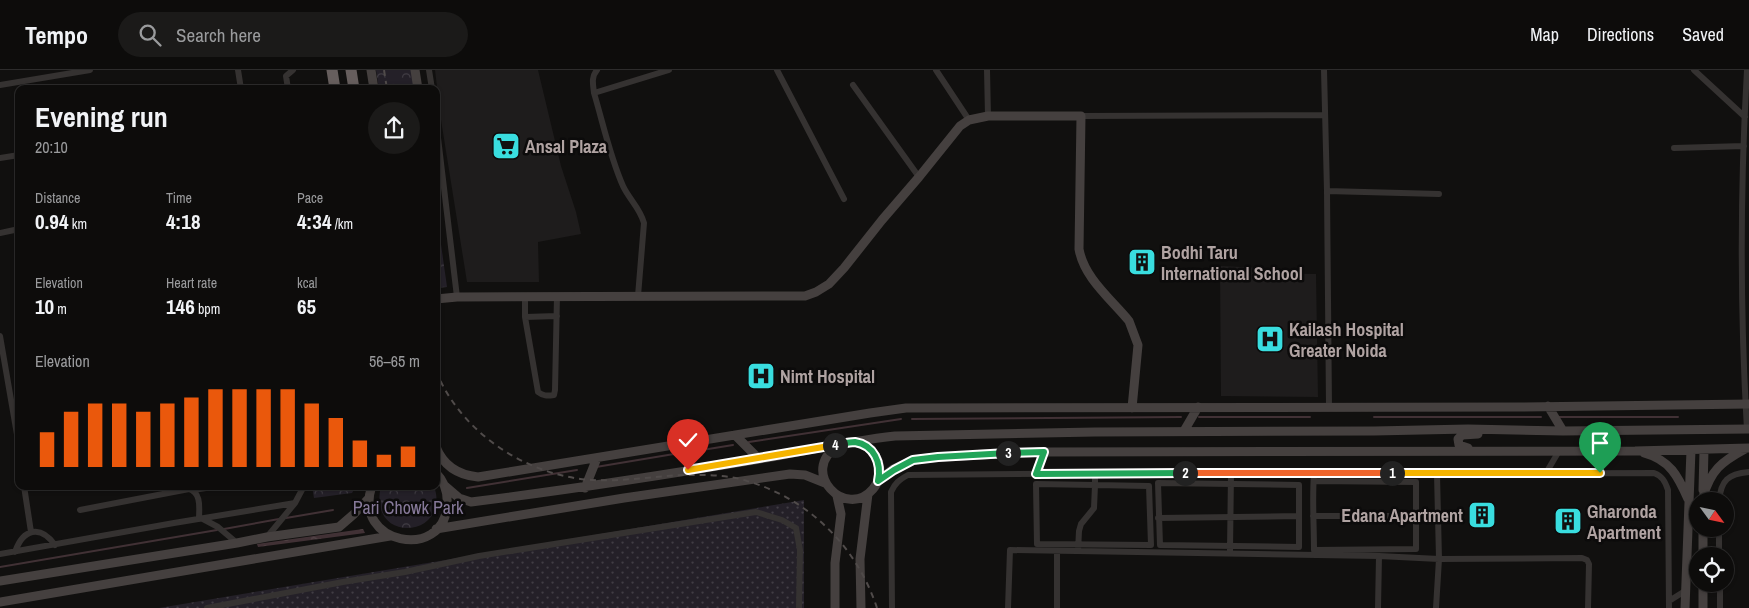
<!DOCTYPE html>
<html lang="en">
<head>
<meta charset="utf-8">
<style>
	body { margin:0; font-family:"Archivo Narrow",sans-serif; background:#1b1a19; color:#f1f3f6; height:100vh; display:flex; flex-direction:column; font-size:19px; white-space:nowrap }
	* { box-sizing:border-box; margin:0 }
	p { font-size:16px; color:#9a9b9d }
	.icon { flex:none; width:28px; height:28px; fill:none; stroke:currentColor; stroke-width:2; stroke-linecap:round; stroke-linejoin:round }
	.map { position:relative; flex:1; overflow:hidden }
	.panel { position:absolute; left:15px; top:15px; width:425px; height:405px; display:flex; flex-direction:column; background:#0d0c0b; border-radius:10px; box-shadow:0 1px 4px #0004,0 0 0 1px #2d2c2c }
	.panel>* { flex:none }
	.needle { width:32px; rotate:123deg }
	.buttons { position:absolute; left:1689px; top:422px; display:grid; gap:10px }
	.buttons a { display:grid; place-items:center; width:45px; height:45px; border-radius:50%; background:#0d0c0b; box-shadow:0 1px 4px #0004,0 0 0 1px #2d2c2c; font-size:25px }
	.pin { position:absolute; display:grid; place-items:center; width:42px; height:42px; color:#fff; margin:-51px -21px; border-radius:50% 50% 50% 0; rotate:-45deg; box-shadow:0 0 5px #0007 }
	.pin .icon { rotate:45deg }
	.km { position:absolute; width:25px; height:25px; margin:-12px; border-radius:50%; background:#222; color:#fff; font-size:14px; line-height:25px; text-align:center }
	.round { display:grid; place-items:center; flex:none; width:52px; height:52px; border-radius:26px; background:#1b1a19 }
	.headline { display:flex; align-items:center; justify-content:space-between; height:85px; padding:0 20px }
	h1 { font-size:28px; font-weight:700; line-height:38px }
	.metrics { display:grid; grid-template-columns:repeat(3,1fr); gap:8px; height:85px; padding:5px 20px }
	.metrics div { display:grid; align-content:center }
	.metrics b { font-size:21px; font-weight:700 }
	.metrics small { font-size:14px; font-weight:400 }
	.metrics p { font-size:14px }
	.chart { height:140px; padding:10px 20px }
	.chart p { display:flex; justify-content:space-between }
	.chart svg { width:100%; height:90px; margin-top:5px; stroke:#ea580c; stroke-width:6 }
	header { display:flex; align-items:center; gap:30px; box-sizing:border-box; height:70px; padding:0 25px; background:#0d0c0b; border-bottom:1px solid #2d2c2c }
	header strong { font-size:24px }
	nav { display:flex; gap:28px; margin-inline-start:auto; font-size:18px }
	.search { width:350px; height:45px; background:#1b1a19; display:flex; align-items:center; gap:12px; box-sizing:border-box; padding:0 18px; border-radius:28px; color:#9a9b9d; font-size:19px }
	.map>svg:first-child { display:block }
	.built { fill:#1e1c1c }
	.grass { fill:url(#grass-dots) }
	.park { fill:url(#park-crowns) }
	.water { fill:url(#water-ripples) }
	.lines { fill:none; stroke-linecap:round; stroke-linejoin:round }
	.stream { stroke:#413135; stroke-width:2 }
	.street { stroke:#353231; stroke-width:6 }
	.secondary { stroke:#45403f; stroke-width:9 }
	.highway { stroke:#665e5d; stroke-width:11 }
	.rail { stroke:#504b4a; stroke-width:2; stroke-dasharray:6 5; stroke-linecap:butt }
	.split-1-casing { stroke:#fff; stroke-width:10 }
	.split-2-casing { stroke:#fff; stroke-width:10 }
	.split-3-casing { stroke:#fff; stroke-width:10 }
	.split-4-casing { stroke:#fff; stroke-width:10 }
	.split-5-casing { stroke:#fff; stroke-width:10 }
	.split-1 { stroke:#f5b400; stroke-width:6 }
	.split-2 { stroke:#f0652b; stroke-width:6 }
	.split-3 { stroke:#22a559; stroke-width:6 }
	.split-4 { stroke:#22a559; stroke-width:6 }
	.split-5 { stroke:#f5b400; stroke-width:6 }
	.labels { text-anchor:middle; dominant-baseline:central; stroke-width:5; stroke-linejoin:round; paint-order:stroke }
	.poi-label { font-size:18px; font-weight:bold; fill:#b0a3a2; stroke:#0c0b0b; text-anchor:start }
	.park-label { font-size:18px; fill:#877a9a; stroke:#0c0b0b }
</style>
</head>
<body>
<header>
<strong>Tempo</strong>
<div class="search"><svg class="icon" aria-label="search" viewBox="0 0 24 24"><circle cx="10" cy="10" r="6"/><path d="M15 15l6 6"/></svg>Search here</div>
<nav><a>Map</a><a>Directions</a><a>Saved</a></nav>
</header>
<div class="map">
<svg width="1749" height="538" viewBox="0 0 1749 538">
	<defs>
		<pattern id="grass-dots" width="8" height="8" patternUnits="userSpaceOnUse" patternTransform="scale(1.25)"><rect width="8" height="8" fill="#242028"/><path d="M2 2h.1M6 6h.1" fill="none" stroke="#413d44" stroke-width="1.8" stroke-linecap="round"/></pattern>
		<pattern id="park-crowns" width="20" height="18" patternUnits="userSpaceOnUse" patternTransform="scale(1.25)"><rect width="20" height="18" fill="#242028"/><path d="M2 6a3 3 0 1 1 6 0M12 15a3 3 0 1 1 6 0" fill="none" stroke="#413d44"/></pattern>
		<pattern id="water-ripples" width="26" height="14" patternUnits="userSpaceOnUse" patternTransform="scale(1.25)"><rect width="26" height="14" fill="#413135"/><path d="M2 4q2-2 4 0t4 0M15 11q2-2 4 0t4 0" fill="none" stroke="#5a4c4f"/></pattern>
	</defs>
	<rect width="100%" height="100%" fill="#11100f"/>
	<path class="built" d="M435,0h103l23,96 15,46 5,22 -43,8 1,40h-72l-26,-162z
		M1220,196l42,2v5l54,1 2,123 -97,-1z"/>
	<path class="grass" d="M804,430v108h-645z"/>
	<path class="park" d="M376,0h41l3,19h-41z
		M436,139l11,78 -11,1z
		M312,416h44l-4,7 -38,5z
		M381,416h53c18,52 -67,60 -53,0z"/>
	<path class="water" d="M363,459l2,4 -107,14 -1,-3z"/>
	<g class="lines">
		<path class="stream" d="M1199,347h111
			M1374,347h167
			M1558,347h120
			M912,349l269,-2
			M749,372l152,-23
			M690,382l43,-7
			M596,397l84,-14
			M467,418l110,-18
			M286,448l47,-8
			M224,459l55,-10
			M0,497l217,-37"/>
		<path class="street" d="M238,0l3,19
			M429,0l3,19
			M597,0c-6,7 -4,14 -3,23 9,30 16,64 29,93 6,13 17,22 21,37l-6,73
			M777,0l67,129
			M936,0l33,50
			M987,0l1,46
			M1324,0l3,121 2,215
			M1694,0l51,47
			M0,15l90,-15
			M853,15l66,92
			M288,19l-2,-13 7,-6
			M594,23l75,-23
			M1081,46l243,-1
			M436,51l21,176
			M1674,78l70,-2
			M0,88l19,-3
			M1327,121l112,3
			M0,163l19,-4
			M525,227v20l13,75c5,4 9,4 16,3l1,-5 2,-94
			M525,247l32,-1
			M0,266l19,110
			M1747,360c-7,-120 -7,-240 0,-360
			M1036,403l8,-21
			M1546,403l13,-22
			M1314,411l102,1v67l-102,1c0,-26 -2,-51 0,-76
			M1158,413l141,2v62l-139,-2z
			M24,416l7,46
			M193,420l26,-4
			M1719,431c2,-21 9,-27 30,-29
			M80,440l109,-21c13,4 10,20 10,30
			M1313,446h34
			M1387,446h29
			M1158,448l141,-2
			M203,449l15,8 19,16
			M1719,459v27
			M267,467l28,-34 9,-17
			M1230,480l1,-77
			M1078,481l1,-20 2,-7 13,-16 1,-23 -59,-1 1,60 114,1 -2,-59 -54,-1v-12
			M15,482c8,-23 25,-28 40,-7
			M0,484l174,-31 121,-20
			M1720,514v24
			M1669,531l16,-10
			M207,538l136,-26 62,-10 74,-16 277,-44 26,8 14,8 4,22 -1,58
			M892,538l-1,-116c4,-9 8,-12 17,-17l243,-2 286,1 217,-1c8,3 11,8 14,17l1,118
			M1008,538l2,-58 369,6 60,3 143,-1 5,2 2,4 -1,44
			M1057,538v-57
			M1378,538l1,-52
			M1436,538l3,-49 -2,-85"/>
		<path class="secondary" d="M371,0l3,19
			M415,0l3,19
			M436,229l21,-2 348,-1 11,-4 13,-8 15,-16 38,-48 37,-43 41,-51 9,-6 19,-4h93l-2,133c5,29 32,50 50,72l9,24 -6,63
			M1548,336l15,25
			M1184,361l14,-24
			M735,365l24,24
			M838,376c-40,25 8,75 35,43 6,-7 8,-17 6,-25 -3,-13 -13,-19 -25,-22
			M436,377c7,18 22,28 42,30l392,-64 36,-5 615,-1 228,-3
			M1468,378l-9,-3 -1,-6 4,-4 16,-1
			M1644,383c26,7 34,23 44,46
			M878,411l15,-12 20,-9 25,-3 106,-5 591,-1 114,-3
			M372,416c-21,58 72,76 75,19 1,-12 -2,-23 -11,-32
			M445,416l14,12 12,4c97,-12 193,-27 289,-43 45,-8 89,-18 135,-23l200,-4 279,-1 94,-2 95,2 186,-2
			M585,418l12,-30
			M1703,420l1,-40
			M1703,427c8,-27 18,-35 42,-48
			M436,459l188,-31 166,-24 15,1 20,8
			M1703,459v27
			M0,511l237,-38 30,-6 72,-10 15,-13 15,-16
			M1703,514v24
			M0,532l390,-66
			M835,538v-45l6,-49 -4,-18
			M861,538l-1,-49 8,-65
			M1685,538l6,-158"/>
		<path class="highway" d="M332,0l3,19
			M351,0l3,19"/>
		<path class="rail" d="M384,0l3,19
			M436,301c25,62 91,105 156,109 33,2 66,-5 99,-5 18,0 38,0 56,6 62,18 110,66 130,127"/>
	</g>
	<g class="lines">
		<defs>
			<path id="split-1" d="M1392,403h208"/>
			<path id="split-2" d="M1185,403h207"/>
			<path id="split-3" d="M1008,383l36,-1 -8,22 149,-1"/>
			<path id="split-4" d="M835,375c7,-1 13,-3 20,-3 19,3 27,21 23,39l16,-11 19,-10 25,-3 70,-4"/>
			<path id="split-5" d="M688,400l147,-25"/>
		</defs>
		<use href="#split-1" class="split-1-casing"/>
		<use href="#split-2" class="split-2-casing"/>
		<use href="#split-3" class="split-3-casing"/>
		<use href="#split-4" class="split-4-casing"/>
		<use href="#split-5" class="split-5-casing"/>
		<use href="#split-1" class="split-1"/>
		<use href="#split-2" class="split-2"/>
		<use href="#split-3" class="split-3"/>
		<use href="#split-4" class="split-4"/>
		<use href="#split-5" class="split-5"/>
	</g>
	<defs>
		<symbol id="supermarket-square" viewBox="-11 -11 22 22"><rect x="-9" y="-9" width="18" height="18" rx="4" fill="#39dddf" stroke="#0c0b0b"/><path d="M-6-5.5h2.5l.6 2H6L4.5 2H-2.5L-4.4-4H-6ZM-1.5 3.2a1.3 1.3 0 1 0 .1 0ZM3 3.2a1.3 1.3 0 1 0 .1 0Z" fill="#111"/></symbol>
		<symbol id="building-square" viewBox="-11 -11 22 22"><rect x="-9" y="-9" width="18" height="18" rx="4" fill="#39dddf" stroke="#0c0b0b"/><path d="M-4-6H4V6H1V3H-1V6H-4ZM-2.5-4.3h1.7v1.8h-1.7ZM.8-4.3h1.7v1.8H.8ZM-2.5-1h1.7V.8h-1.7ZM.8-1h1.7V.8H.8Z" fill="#111"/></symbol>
		<symbol id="hospital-square" viewBox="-11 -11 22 22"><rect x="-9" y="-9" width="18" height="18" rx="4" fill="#39dddf" stroke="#0c0b0b"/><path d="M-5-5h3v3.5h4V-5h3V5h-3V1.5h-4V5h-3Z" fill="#111"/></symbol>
	</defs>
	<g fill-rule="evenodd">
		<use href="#supermarket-square" x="490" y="60" width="32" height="32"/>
		<use href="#building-square" x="1126" y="176" width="32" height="32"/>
		<use href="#hospital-square" x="1254" y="253" width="32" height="32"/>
		<use href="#hospital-square" x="745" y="290" width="32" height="32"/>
		<use href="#building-square" x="1466" y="429" width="32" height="32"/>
		<use href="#building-square" x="1552" y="435" width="32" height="32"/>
	</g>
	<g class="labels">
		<g class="poi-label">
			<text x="525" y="76">Ansal Plaza</text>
			<text x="1161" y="182">Bodhi Taru<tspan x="1161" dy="21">International School</tspan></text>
			<text x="1289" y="259">Kailash Hospital<tspan x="1289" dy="21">Greater Noida</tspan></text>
			<text x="780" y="306">Nimt Hospital</text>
			<text x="1587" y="441">Gharonda<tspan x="1587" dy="21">Apartment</tspan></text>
			<text x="1463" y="445" text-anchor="end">Edana Apartment</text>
		</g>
		<g class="park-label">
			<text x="408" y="437">Pari Chowk Park</text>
		</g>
	</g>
</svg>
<div class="buttons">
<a><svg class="needle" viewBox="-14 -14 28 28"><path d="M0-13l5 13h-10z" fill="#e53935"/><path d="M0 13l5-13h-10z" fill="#9a9b9d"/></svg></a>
<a><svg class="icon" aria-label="locate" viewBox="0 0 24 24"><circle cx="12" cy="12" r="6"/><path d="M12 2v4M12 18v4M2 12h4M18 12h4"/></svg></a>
</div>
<div class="pin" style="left:1600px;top:403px;background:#1e9e55"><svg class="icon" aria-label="arrive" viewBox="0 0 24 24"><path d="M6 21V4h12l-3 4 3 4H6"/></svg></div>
<div class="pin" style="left:688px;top:400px;background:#d93025"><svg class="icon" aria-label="check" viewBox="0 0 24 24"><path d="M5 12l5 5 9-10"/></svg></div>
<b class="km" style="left:1392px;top:403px">1</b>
<b class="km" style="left:1185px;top:403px">2</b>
<b class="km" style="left:1008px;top:383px">3</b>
<b class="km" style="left:835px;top:375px">4</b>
<section class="panel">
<div class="headline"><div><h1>Evening run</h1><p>20:10</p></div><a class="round"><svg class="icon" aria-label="share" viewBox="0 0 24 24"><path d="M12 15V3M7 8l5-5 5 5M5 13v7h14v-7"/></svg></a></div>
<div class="metrics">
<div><p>Distance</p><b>0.94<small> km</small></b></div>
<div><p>Time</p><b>4:18</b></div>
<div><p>Pace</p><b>4:34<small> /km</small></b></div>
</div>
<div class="metrics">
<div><p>Elevation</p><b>10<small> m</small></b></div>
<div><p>Heart rate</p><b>146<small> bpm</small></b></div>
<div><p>kcal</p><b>65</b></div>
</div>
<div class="chart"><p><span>Elevation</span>56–65 m</p>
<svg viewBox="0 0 160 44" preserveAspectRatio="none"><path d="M5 44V27M15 44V17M25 44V13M35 44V13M45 44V17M55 44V13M65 44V10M75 44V6M85 44V6M95 44V6M105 44V6M115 44V13M125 44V20M135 44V31M145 44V38M155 44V34"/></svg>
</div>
</section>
</div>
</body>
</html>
